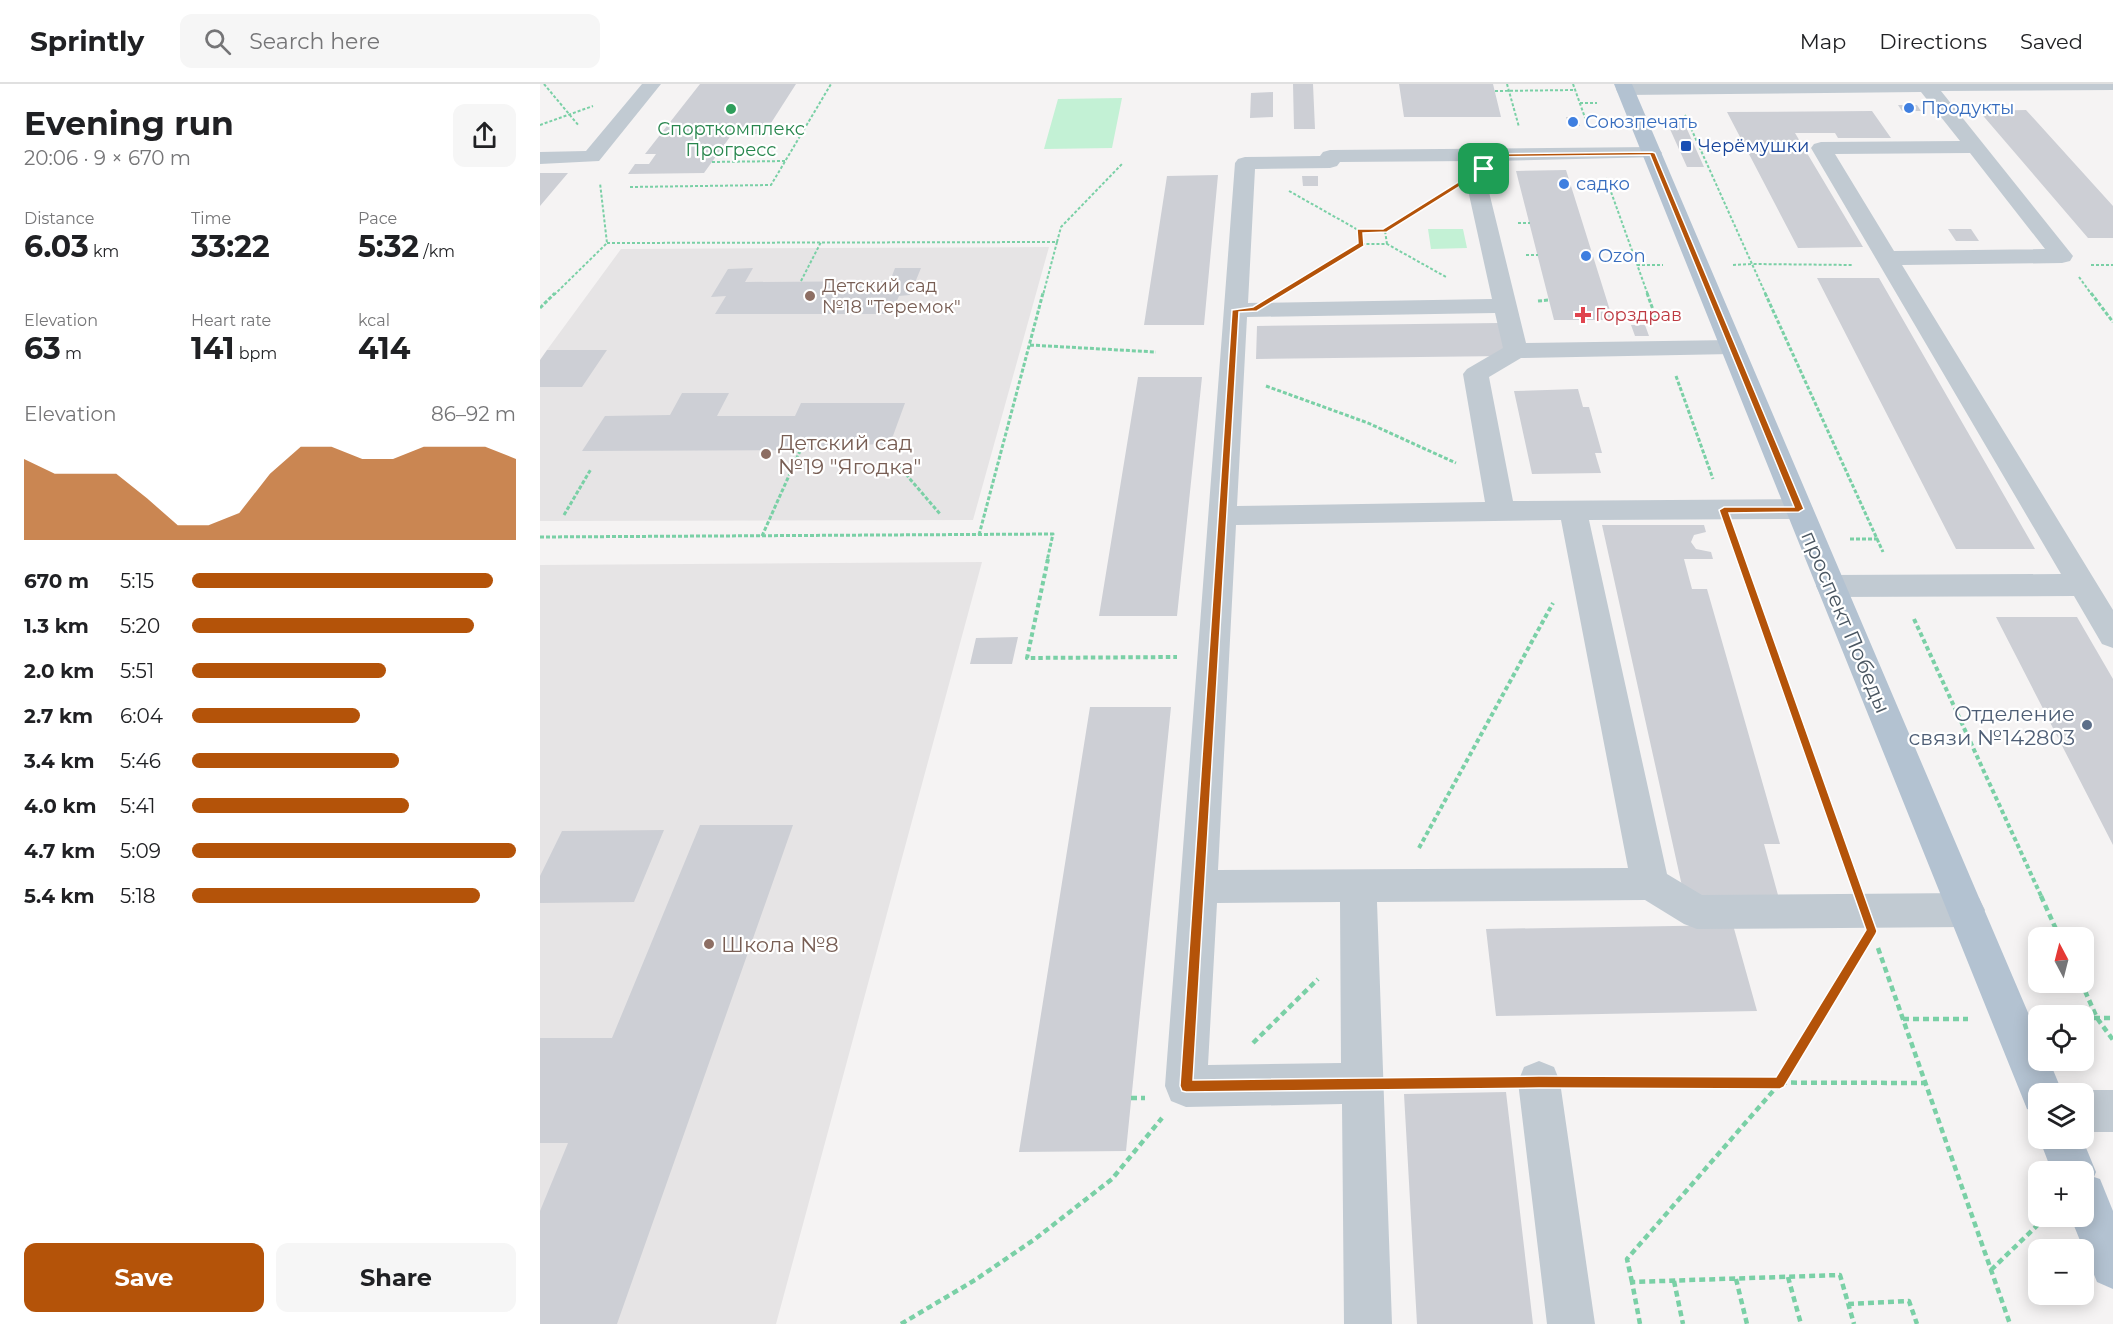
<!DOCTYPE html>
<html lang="en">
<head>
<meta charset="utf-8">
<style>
	body { margin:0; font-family:Montserrat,sans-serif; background:#f6f6f6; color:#202124; height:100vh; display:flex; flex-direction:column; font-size:22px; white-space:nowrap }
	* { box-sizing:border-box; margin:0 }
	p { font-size:20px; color:#757577 }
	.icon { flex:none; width:33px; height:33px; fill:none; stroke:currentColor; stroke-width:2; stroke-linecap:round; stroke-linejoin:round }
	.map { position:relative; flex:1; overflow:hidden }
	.sheet { display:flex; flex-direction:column; background:#fff; width:540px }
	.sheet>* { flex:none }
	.needle { width:39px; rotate:353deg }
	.tools { position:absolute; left:1488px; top:843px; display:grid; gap:12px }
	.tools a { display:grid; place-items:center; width:66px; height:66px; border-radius:12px; background:#fff; box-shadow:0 3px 15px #0003; font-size:30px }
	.pin { position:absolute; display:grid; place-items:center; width:51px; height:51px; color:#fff; margin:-26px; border-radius:12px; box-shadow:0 3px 9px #0006 }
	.round { display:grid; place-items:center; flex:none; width:63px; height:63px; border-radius:12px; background:#f6f6f6 }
	.headline { display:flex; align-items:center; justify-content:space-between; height:102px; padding:0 24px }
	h1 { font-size:33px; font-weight:700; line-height:45px }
	.stats { display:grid; grid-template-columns:repeat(3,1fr); gap:9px; height:102px; padding:6px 24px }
	.stats div { display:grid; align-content:center }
	.stats b { font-size:30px; font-weight:700 }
	.stats small { font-size:16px; font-weight:400 }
	.stats p { font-size:16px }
	.chart { height:168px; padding:12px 24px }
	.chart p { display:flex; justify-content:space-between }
	.chart svg { width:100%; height:108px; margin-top:6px; fill:#b45309; opacity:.7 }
	.cta { display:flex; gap:12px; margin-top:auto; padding:12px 24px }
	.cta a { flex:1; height:69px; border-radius:12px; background:#b45309; color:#fff; font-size:24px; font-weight:700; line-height:69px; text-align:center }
	.cta a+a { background:#f6f6f6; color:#202124 }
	ul { padding:0 24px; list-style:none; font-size:20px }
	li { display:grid; grid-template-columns:96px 72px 1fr; align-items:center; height:45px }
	li i { height:15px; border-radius:8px; background:#b45309 }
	header { display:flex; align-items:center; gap:36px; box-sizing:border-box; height:84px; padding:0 30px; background:#fff; border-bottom:2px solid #e0e0e0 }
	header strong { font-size:28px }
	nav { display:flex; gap:33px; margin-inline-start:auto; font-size:21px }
	.search { width:420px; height:54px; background:#f6f6f6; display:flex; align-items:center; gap:15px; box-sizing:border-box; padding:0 21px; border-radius:12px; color:#757577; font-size:22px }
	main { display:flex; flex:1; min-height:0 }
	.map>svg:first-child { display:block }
	.education { fill:#e6e4e5 }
	.green { fill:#c3f1d5 }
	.building { fill:#cdcfd5 }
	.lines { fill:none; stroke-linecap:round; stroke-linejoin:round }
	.path-far3 { stroke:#7ad0a6; stroke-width:2; stroke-dasharray:3 2; stroke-linecap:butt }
	.path-far2 { stroke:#7ad0a6; stroke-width:3; stroke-dasharray:4 2; stroke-linecap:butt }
	.path-far1 { stroke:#7ad0a6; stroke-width:4; stroke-dasharray:4.5 3; stroke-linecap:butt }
	.path { stroke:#7ad0a6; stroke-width:4.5; stroke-dasharray:6 4; stroke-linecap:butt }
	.minor { fill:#c1cad2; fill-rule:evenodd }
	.major { fill:#b3c2d1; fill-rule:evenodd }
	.route { fill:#b45309; stroke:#fff; stroke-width:1.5; fill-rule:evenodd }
	.shop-dot { fill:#3f7fe0; stroke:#fff; stroke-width:2 }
	.leisure-dot { fill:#2e9e5b; stroke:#fff; stroke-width:2 }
	.transit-dot { fill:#1a4fb4; stroke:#fff; stroke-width:2 }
	.education-dot { fill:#8d6e63; stroke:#fff; stroke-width:2 }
	.health-dot { fill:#e0444e; stroke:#fff; stroke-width:2 }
	.service-dot { fill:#5c6f8a; stroke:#fff; stroke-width:2 }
	.labels { text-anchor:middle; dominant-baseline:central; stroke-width:4.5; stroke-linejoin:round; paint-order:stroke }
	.far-shop-label { font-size:18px; fill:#366cbe; stroke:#fff; text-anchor:start }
	.far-leisure-label { font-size:18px; fill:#27864d; stroke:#fff }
	.far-transit-label { font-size:18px; fill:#164399; stroke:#fff; text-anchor:start }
	.far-education-label { font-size:18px; fill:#785e54; stroke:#fff; text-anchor:start }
	.far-health-label { font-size:18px; fill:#be3a42; stroke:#fff; text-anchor:start }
	.education-label { font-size:21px; fill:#785e54; stroke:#fff; text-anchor:start }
	.street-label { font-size:21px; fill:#4a5661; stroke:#fff }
	.service-label { font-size:21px; fill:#4e5e75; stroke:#fff; text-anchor:end }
</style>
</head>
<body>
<header>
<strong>Sprintly</strong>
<div class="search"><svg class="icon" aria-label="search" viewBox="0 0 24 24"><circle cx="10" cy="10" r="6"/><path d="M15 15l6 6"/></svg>Search here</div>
<nav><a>Map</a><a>Directions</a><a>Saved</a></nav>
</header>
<main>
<section class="sheet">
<div class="headline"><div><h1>Evening run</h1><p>20:06 · 9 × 670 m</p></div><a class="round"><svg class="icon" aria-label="share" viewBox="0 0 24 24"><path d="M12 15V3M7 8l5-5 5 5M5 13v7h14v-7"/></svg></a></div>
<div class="stats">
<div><p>Distance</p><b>6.03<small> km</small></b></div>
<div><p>Time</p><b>33:22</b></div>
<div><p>Pace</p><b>5:32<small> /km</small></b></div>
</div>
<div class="stats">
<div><p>Elevation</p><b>63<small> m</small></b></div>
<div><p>Heart rate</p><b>141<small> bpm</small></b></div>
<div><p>kcal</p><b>414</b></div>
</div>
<div class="chart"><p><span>Elevation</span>86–92 m</p>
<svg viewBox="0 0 160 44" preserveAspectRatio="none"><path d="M0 44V11L10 17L20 17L30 17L40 27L50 38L60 38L70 33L80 17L90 6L100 6L110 11L120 11L130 6L140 6L150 6L160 11V44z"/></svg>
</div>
<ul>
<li><b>670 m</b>5:15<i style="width:93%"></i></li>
<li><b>1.3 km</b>5:20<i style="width:87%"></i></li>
<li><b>2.0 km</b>5:51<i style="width:60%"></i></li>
<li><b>2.7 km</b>6:04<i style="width:52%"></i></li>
<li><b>3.4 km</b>5:46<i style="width:64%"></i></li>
<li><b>4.0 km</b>5:41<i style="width:67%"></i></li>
<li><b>4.7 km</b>5:09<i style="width:100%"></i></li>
<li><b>5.4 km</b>5:18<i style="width:89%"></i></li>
</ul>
<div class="cta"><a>Save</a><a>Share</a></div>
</section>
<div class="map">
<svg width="1573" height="1240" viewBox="0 0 1573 1240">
	<rect width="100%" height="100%" fill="#f5f3f3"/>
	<path class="education" d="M509,163l-76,273 -433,1v-134h42l-35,-37 74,-101z
		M442,478l-206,762h-236v-759z"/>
	<path class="green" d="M582,14l-10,50 -68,1 14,-50z
		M923,145l4,19 -36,1 -3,-20z"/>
	<path class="building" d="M160,0h96l-32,50h-32l-28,39 -76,1 7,-10h14l7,-10h-11z
		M753,0h20l2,45h-21z
		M859,0h94l8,33h-97z
		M733,8v25l-23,1 1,-25z
		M1358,21h19l4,6h-19z
		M1486,26l87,96v32h-25l-109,-127z
		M1332,27l19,27h-53l-3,-5h-40l68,114 -65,1 -71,-136z
		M1026,33h12l2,9h-11z
		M1125,34h17l22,49h-17z
		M1026,86l47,150h-59l-38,-149z
		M0,89h28l-28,33z
		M678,91l-14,150h-60l23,-149z
		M762,92h16v10h-15z
		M1408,145h23l8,12h-23z
		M213,184l-8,14 145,-1 5,-13h26l-11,27 -11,1 -8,18h-176l11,-18 -15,1 17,-28z
		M1277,194h62l156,271h-79z
		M959,239l7,33 -250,3 1,-33z
		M1091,241h14l4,11h-14z
		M7,266h60l-25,37h-42v-27z
		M598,293h64l-25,239h-78z
		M1038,305l5,18h6l13,46h-7l6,20 -69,1 -18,-83z
		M142,309h47l-12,23h78l6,-13h104l-15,41 -45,1 -2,5 -261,1 23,-35 65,-1z
		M1062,441h102l2,7 -12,3 -3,7 5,7 15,3 2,7h-29l8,30h15l73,255h-16l14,51h-94z
		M1456,533h81l36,62v166z
		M478,553l-6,27h-42l6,-26z
		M550,623h81l-45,444 -107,1z
		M160,741h93l-176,499h-77v-113l28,-68h-28v-105h72z
		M124,746l-30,72 -94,1v-27l22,-45z
		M1193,841l24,86 -261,5 -10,-87z
		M966,1008l27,232h-116l-13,-230z"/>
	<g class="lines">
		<path class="path-far3" d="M4,0l35,42
			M967,0l12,43
			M1033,0l15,42
			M955,7l80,-1
			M1040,19h17
			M1145,31l67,149 101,1
			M0,41l53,-19
			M172,78l74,-1
			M1066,94l42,117
			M90,103l141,-2 60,-101
			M749,107l71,40 1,13h26l59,33
			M978,139h12
			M820,147h25
			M517,158l4,-15 61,-63
			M67,159l450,-1 -14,53
			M847,160l-2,-13 62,-39
			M986,171h12
			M1097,181h26
			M1193,181l19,-1 14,31
			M1551,181h22
			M1539,193l13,18
			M766,194l55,-34
			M261,197l20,-39
			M14,211l53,-52 -7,-60"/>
		<path class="path-far2" d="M1107,209l10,28
			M1225,209l118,259
			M1551,209l22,29
			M998,217l11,-1
			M0,224l15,-15
			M490,261l126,7
			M1136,292l37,103
			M726,302l102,37 88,40
			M358,381l42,49
			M24,431l27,-46
			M439,451l64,-242
			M222,452l38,-85
			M0,453l513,-3 -6,27
			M1310,455h28
			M1194,456l7,21"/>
		<path class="path-far1" d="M508,475l-21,99 150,-1
			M1201,475l110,314
			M1374,535l128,279
			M879,764l134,-245"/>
		<path class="path" d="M1501,812l19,42
			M1338,864l132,376
			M1541,898l16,36 16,22
			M1544,934h29
			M1363,935h65
			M713,959l65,-64
			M1041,998l344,1
			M864,999l94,-1
			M591,1014h14
			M1451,1186l56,-54
			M1248,1193l13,47
			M1196,1195l11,45
			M1134,1197l9,43
			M1092,1198l-5,-23 153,-176 81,-134
			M1308,1220l61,-3 8,23
			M361,1240l74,-44 60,-41 77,-60 50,-61
			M1100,1240l-8,-42 208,-7 14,49"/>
		<path class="minor" d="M102,0h19l-62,77 -59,3v-12l46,-1z
			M1083,0h490v6l-172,1 132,165 -3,5 -8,2 -160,2 211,345v38l-11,-4 -28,-48 -243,1 -11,-3 -4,-8 4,-8 11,-3 230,-1 -250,-426 3,-4 7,-2 139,-1 -39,-49 -296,3 -7,-2 -2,-4zM1430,69l75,96 -151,2 -59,-97z
			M1112,63l7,2 3,4 -3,4 -167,4 5,24 -8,7 37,151 206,-3 9,2 3,5 -3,5 -9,2 -211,4 -32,19 24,124 286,-2 10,3 4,7 -4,7 -10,3 -210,1 78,354 35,21 264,-2 13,5 6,12 -6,12 -13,5 -269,2 -13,-5 -39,-24 -268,2 15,422h-48l-2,-220 -156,3 -15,-6 -6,-15 70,-923 3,-4 7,-2 75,-1 3,-4 7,-2zM932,77l4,22 -8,7 24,109 -244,4 7,-134 75,-1 7,-2 3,-4zM955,229l8,35 -36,21 -4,5 22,128 -248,4 10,-189zM1021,436l67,348 -410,2 18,-345zM800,818l1,161 -133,2 9,-162z
			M999,977l15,6 6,15 35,242h-48l-29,-242 6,-15z
			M1544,1006h29v42h-29v-38h-9z"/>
		<path class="major" d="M1074,0h18l406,952v24h11l14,34h-25v19l-11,-4 -6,-15z
			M1499,1054h43l14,34 -2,5 6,2 13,32v78l-16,-7 -27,-66h14v-44h-32z"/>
	</g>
	<path class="route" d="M1112,68l3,1 149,356 -5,3 -70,1 148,418 -1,3 -92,153 -4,2 -241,-1 -353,4 -4,-1 -2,-5 52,-776 21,-3 105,-64 -1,-14h26l98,-61 -3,-14zM1110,71l144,352h-70l-5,3 147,420 -90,147 -237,-1 -346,4 46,-768 18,-1 107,-65 -1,-13 24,-1 99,-62 -2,-13z"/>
	<g class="shop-dot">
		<circle cx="1369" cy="24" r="6"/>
		<circle cx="1033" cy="38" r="6"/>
		<circle cx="1024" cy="100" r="6"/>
		<circle cx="1046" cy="172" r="6"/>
	</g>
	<circle class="leisure-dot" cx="191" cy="25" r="6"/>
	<rect class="transit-dot" x="1140" y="56" width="12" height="12" rx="3"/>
	<g class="education-dot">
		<circle cx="270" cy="212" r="6"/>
		<circle cx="226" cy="370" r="6"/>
		<circle cx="169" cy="860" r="6"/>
	</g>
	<path class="health-dot" d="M1040 222h6v6h6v6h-6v6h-6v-6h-6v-6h6z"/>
	<circle class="service-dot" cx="1547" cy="641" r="6"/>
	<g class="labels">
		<g class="far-shop-label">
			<text x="1381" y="24">Продукты</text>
			<text x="1045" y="38">Союзпечать</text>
			<text x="1036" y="100">садко</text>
			<text x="1058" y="172">Ozon</text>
		</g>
		<g class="far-leisure-label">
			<text x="191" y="45">Спорткомплекс<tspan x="191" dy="21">Прогресс</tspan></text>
		</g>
		<g class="far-transit-label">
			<text x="1158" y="62">Черёмушки</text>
		</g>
		<g class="far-education-label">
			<text x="282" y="202">Детский сад<tspan x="282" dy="21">№18 "Теремок"</tspan></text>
		</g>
		<g class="far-health-label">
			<text x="1055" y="231">Горздрав</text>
		</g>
		<g class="education-label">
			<text x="238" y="358">Детский сад<tspan x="238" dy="24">№19 "Ягодка"</tspan></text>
			<text x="181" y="860">Школа №8</text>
		</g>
		<g class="street-label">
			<text transform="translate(1306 538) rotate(67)">проспект Победы</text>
		</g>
		<g class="service-label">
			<text x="1535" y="629">Отделение<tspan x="1535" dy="24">связи №142803</tspan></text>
		</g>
	</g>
</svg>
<div class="tools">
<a><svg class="needle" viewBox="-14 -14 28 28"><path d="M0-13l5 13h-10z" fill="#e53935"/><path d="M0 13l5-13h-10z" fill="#757577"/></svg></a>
<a><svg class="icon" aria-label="locate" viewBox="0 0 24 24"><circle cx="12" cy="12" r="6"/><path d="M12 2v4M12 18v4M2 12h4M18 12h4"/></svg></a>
<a><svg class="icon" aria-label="layers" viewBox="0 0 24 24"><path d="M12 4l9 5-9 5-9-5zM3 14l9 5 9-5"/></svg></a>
<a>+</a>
<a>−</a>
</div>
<div class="pin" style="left:944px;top:85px;background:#1e9e55"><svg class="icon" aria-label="arrive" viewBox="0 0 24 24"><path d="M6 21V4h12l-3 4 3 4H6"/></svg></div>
</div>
</main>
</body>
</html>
